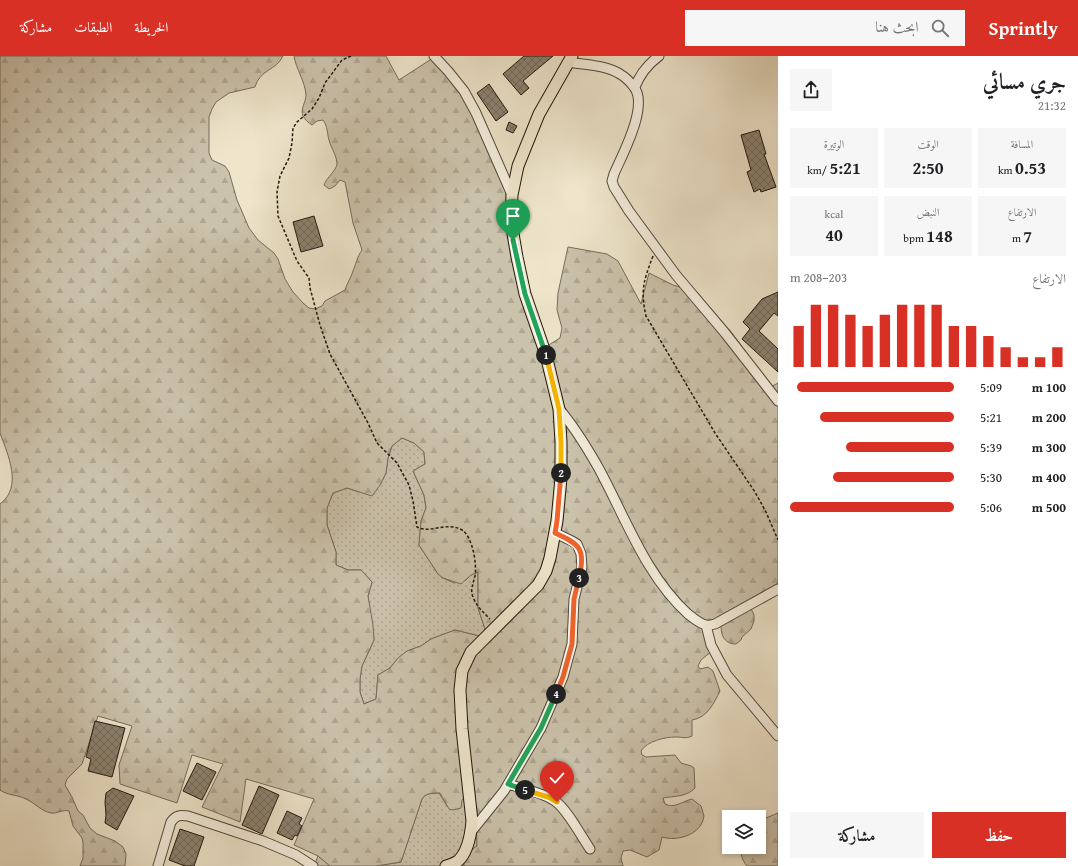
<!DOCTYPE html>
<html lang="ar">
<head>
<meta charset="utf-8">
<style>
	body { margin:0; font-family:"Gentium Book Plus",Amiri,serif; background:#f6f6f6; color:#202124; direction:rtl; height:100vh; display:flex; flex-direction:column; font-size:15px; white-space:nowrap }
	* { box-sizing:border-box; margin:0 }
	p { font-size:13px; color:#757577 }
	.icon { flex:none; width:22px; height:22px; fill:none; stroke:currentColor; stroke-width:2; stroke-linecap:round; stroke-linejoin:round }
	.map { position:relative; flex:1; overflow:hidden; direction:ltr }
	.details { display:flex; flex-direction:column; background:#fff; width:300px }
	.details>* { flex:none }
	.buttons { position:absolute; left:722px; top:754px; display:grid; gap:8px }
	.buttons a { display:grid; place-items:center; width:44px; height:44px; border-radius:0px; background:#fff; box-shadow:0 2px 6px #0003; font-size:20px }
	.pin { position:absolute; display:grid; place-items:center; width:34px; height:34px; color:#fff; margin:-41px -17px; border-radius:50% 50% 50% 0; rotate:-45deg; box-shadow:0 0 4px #0007 }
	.pin .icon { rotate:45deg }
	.km { position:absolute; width:20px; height:20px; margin:-10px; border-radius:50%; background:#222; color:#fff; font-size:11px; line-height:20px; text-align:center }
	.round { display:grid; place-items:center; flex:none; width:42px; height:42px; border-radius:0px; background:#f6f6f6 }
	.overview { display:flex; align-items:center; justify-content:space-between; height:68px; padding:0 12px }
	h1 { font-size:22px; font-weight:800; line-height:30px }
	.figures { display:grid; grid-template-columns:repeat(3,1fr); gap:6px; height:68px; padding:4px 12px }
	.figures div { display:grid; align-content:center; border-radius:0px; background:#f6f6f6; text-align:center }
	.figures b { font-size:17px; font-weight:800 }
	.figures small { font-size:11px; font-weight:400 }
	.figures p { font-size:11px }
	.chart { height:112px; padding:8px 12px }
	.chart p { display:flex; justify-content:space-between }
	.chart svg { width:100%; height:72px; margin-top:4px; stroke:#d93025; stroke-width:6 }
	.primary-button { display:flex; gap:8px; margin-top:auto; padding:8px 12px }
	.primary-button a { flex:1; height:46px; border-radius:0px; background:#d93025; color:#fff; font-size:16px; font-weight:800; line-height:46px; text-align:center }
	.primary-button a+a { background:#f6f6f6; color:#202124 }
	ul { padding:0 12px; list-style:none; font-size:13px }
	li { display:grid; grid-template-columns:64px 48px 1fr; align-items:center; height:30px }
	li i { height:10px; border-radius:5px; background:#d93025 }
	header { display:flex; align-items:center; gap:24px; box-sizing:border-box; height:56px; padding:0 20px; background:#d93025; color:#fff }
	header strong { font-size:19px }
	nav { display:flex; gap:22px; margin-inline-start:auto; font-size:14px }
	.search { width:280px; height:36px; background:#f6f6f6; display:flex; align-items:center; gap:10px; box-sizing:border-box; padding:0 14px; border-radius:0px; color:#757577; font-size:15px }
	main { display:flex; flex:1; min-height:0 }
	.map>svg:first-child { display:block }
	.grass { fill:url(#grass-dots); stroke:#756c5c }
	.forest { fill:url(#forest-firs); stroke:#756c5c; fill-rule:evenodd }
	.building { fill:url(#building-cross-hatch); stroke:#1f170d }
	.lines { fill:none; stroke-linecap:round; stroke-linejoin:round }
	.minor-casing { stroke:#534a3c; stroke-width:11 }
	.major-casing { stroke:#1f170d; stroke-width:13 }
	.path { stroke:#1f170d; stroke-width:1.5; stroke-dasharray:3 2; stroke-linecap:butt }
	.minor { stroke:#f4eedd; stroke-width:9 }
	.major { stroke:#eee5cb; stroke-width:11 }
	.split-1-casing { stroke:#fff; stroke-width:8 }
	.split-2-casing { stroke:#fff; stroke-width:8 }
	.split-3-casing { stroke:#fff; stroke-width:8 }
	.split-4-casing { stroke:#fff; stroke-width:8 }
	.split-5-casing { stroke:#fff; stroke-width:8 }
	.split-6-casing { stroke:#fff; stroke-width:8 }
	.split-1 { stroke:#22a559; stroke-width:5 }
	.split-2 { stroke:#f5b400; stroke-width:5 }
	.split-3 { stroke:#f0652b; stroke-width:5 }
	.split-4 { stroke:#f0652b; stroke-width:5 }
	.split-5 { stroke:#22a559; stroke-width:5 }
	.split-6 { stroke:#f5b400; stroke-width:5 }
</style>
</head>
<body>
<header>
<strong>Sprintly</strong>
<div class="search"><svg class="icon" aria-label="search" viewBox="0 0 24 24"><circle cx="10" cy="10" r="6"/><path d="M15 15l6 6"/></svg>ابحث هنا</div>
<nav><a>الخريطة</a><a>الطبقات</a><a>مشاركة</a></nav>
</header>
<main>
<section class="details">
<div class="overview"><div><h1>جري مسائي</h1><p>21:32</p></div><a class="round"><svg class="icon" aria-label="share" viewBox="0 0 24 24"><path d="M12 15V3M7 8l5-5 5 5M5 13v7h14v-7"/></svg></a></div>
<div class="figures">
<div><p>المسافة</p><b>0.53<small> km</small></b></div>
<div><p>الوقت</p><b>2:50</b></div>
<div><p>الوتيرة</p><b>5:21<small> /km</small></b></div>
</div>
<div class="figures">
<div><p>الارتفاع</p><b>7<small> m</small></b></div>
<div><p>النبض</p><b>148<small> bpm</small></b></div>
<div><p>kcal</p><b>40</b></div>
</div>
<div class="chart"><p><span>الارتفاع</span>203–208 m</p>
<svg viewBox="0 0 160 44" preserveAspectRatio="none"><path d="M5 44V19M15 44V6M25 44V6M35 44V12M45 44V19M55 44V12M65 44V6M75 44V6M85 44V6M95 44V19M105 44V19M115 44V25M125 44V32M135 44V38M145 44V38M155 44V32"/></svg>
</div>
<ul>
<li><b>100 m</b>5:09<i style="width:96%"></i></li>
<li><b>200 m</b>5:21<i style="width:82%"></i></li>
<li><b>300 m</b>5:39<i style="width:66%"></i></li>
<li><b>400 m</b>5:30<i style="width:74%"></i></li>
<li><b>500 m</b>5:06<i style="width:100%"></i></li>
</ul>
<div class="primary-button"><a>حفظ</a><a>مشاركة</a></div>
</section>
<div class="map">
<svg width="778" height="810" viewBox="0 0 778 810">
	<defs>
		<pattern id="grass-dots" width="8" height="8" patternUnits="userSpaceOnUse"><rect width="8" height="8" fill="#cbc2ab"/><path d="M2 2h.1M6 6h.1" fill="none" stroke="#aea692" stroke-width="1.8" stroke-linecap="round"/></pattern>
		<pattern id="forest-firs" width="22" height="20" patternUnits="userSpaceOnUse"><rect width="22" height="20" fill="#cbc2ab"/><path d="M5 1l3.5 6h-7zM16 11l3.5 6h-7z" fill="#aea692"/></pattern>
		<pattern id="building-cross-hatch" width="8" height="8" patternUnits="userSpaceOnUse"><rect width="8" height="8" fill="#8b8270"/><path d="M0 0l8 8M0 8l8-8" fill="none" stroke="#71695a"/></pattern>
	</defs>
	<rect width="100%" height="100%" fill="#eee5cb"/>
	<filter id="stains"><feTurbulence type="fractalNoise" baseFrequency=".005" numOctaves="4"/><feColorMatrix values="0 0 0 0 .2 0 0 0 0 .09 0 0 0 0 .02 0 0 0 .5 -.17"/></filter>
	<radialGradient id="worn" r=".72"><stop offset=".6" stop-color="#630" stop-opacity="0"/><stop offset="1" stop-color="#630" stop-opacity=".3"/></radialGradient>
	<path class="grass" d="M402,382l12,5 10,9 1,12 -12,7 11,24 2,13 -5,13 -2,24 19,29 5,4 11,5 12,-3 5,-5 7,-3v36l7,21 -2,8 -28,-7 -24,9 -10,7 -14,5 -9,7 -8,10 -12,7 -2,24 -12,5 -4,-12v-13l2,-13 12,-26 -6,-44 4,-14 -11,-12h-13l-12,-5v-13l-9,-27v-17l6,-15 14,-5 12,4 21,-7 6,-12 2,-15 4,-12z
		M439,737l8,13 15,-6 5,-6 9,19 1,33c-8,5 -13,11 -13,20h-88l25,-4 21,-63c3,-6 11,-6 17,-6z
		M318,800l12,10h-16z"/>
	<path class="forest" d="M0,0h283c-7,15 -23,13 -28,31l-26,6 -13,9 -4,7 -3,8v36l3,7 13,6 4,6 8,28 12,28 9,12 16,13 4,6 7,20 8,13 10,11 6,5 6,1 7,-3 3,-5 20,-11c2,-7 6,-12 8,-19 3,-7 4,-14 9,-21l-9,-27 -8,-41 -5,-2 -5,6 -6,3 -5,-4c3,-8 12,-14 13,-21 0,-8 -6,-16 -8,-24 -2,-7 -1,-13 -6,-20l-6,1 -5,4c-3,-2 -7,-5 -9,-9 -3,-7 3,-14 3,-21 -1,-14 -10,-26 -12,-39h92l13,24 34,-22 42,54 32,77 1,32 36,127 16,-10 2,-10 -5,-18 1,-17 10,-46 39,7 11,7 23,43 8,-31 24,12 24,7 35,41 39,54 7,-4v200l-30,19 6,13v6l-3,8 -9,8 -1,3 -5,4c-15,0 -17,-15 -13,-27l-3,-1 -4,2 -6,8 2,25 -11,9 -3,6 2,3 8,-2 5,4 7,20c-6,12 -13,27 -28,29v16c-6,3 -10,1 -16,1 -11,0 -29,4 -35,14l1,4 4,2 29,-2 6,8 10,3 3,2 1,20c-8,9 -21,8 -32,10l2,6c9,5 18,-3 27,-5l9,7 3,10c-2,18 -26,26 -42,21l-3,13 -12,7 -17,-7 -7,1 -2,7 2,8h-159c0,-9 5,-15 13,-20l-1,-33 -9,-18 -5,5 -1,8 -8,2 -4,-1 -9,-16c-7,0 -15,0 -18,6l-21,63 -25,4h-46l-12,-10 -24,-11 20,-46 -68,-20 -6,43 -38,-15 21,-43 -31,-9 -15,48 -57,-19 -1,-19 13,-39 -34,-10 -16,48 -15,15 -2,6 7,12 6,14 5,4 7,13 7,6 18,7 8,6 3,7 -1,12h-45l3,-8v-16l-1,-4 -9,-12 -4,-15c-6,-2 -12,3 -18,2 -10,-2 -16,-10 -25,-14 -10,-5 -17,-3 -26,-9v-286c23,-17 8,-49 0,-71zM402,382l12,5 10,9 1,12 -12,7 11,24 2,13 -5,13 -2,24 19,29 5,4 18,6 10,-9 7,-3v36l7,21 -2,8 -28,-7 -24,9 -10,7 -14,5 -9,7 -8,10 -12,7 -2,24 -12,5 -4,-12v-13l2,-13 12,-26 -1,-15 -5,-29 4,-14 -11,-12h-13l-12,-5v-13l-9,-27v-17l6,-15 14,-5 25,8 8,-11 6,-12 2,-15 4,-12z
		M778,757v53h-31c-5,-6 -7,-12 -5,-19h17v-26z"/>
	<path class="building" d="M524,0h29l-30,25 6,7 -8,7 -18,-21z
		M489,28l19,28 -12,9 -19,-28z
		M509,66l8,4 -4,7 -7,-3z
		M759,74l7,24h-2l12,33 -15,5 -1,-3 -6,3 -7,-20 4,-2 -10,-35z
		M314,160l9,30 -22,6 -8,-30z
		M778,236v24l-4,-3 -15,18 19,18v23l-36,-33 8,-10 -7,-7 19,-23z
		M95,665l30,7 -13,49 -24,-6 3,-12 -5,-2z
		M197,707l19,9 -14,28 -19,-9z
		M259,730l20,9 -17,39 -20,-9z
		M113,732l21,8 -17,34 -12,-7 1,-8 -1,-13 1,-9z
		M287,755l15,7 -3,6 3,2 -5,10 -2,-1 -3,5 -15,-7z
		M180,773l24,8 -10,29h-9l-16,-6z"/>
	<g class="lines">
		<defs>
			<path id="minor" d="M434,0l14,15 16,20 12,22 36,82
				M569,6c16,3 37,3 51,12 5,3 11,9 14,13 15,19 -12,68 -20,87l-2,7 2,6 15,24 47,64 49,58 53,68
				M635,31c5,-13 12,-22 24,-31
				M559,353c15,17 27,37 39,58 27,49 47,108 90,147 5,4 12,10 18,11 3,1 7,-1 9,-1l63,-35
				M706,569l5,20 16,30 51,61
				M508,728c15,5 34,8 47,17 12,8 26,35 35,48
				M471,776l33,-41 37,-63 22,-51 9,-33 2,-45 8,-32 -1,-13 -4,-10 -5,-3 -17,-8
				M158,810l13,-44c5,-7 9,-7 17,-6l75,25 33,14 17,11"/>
			<path id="major" d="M446,810c4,-1 9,-3 12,-5 10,-9 13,-28 14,-40l-10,-92 -2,-39 2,-19 9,-19 67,-67 8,-14 4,-13 7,-37 4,-43v-36l-2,-33 -13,-54 -21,-61 -8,-37 -6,-35 1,-27 6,-29 21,-52 33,-58"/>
		</defs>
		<use href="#minor" class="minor-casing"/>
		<use href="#major" class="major-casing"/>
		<path class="path" d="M351,0l-9,4 -17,23 -6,15 -7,11 -15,13 -4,6 -1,15 -3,15 -9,18 -3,16 1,24 19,45 12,17 1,10 10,37 10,29 38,69 9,20 20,20 12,22 4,16 4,26c14,7 30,-6 45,3 11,7 15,35 13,46 -2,8 -5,14 -2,21 4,10 10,15 17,22
			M653,200c-9,24 -13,34 -7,60l69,117 40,59 11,20 12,28"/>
		<use href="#minor" class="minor"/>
		<use href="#major" class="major"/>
	</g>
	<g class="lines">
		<defs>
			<path id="split-1" d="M513,184l12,54 21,61"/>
			<path id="split-2" d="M546,299l13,54 2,33v31"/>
			<path id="split-3" d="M561,417l-4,48 -2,12c25,11 31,16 24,45"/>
			<path id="split-4" d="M556,638l7,-17 9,-33 2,-45 5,-21"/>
			<path id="split-5" d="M525,734l-17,-6 33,-56 15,-34"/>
			<path id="split-6" d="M525,734l23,7 9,5"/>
		</defs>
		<use href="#split-1" class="split-1-casing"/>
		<use href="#split-2" class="split-2-casing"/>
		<use href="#split-3" class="split-3-casing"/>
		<use href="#split-4" class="split-4-casing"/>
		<use href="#split-5" class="split-5-casing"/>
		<use href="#split-6" class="split-6-casing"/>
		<use href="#split-1" class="split-1"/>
		<use href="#split-2" class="split-2"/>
		<use href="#split-3" class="split-3"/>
		<use href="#split-4" class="split-4"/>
		<use href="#split-5" class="split-5"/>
		<use href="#split-6" class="split-6"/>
	</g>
	<rect width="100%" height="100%" filter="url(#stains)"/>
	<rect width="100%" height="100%" fill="url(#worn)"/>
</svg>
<div class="buttons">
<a><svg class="icon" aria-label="layers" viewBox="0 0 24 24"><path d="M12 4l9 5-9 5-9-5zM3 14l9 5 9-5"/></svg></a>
</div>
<div class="pin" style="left:513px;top:184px;background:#1e9e55"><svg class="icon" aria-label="arrive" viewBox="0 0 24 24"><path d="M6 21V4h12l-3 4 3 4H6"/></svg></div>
<div class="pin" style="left:557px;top:746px;background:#d93025"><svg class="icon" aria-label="check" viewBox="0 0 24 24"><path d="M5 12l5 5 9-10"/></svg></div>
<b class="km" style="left:546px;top:299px">1</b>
<b class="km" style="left:561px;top:417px">2</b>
<b class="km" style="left:579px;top:522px">3</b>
<b class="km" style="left:556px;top:638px">4</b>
<b class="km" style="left:525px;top:734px">5</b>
</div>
</main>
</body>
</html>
